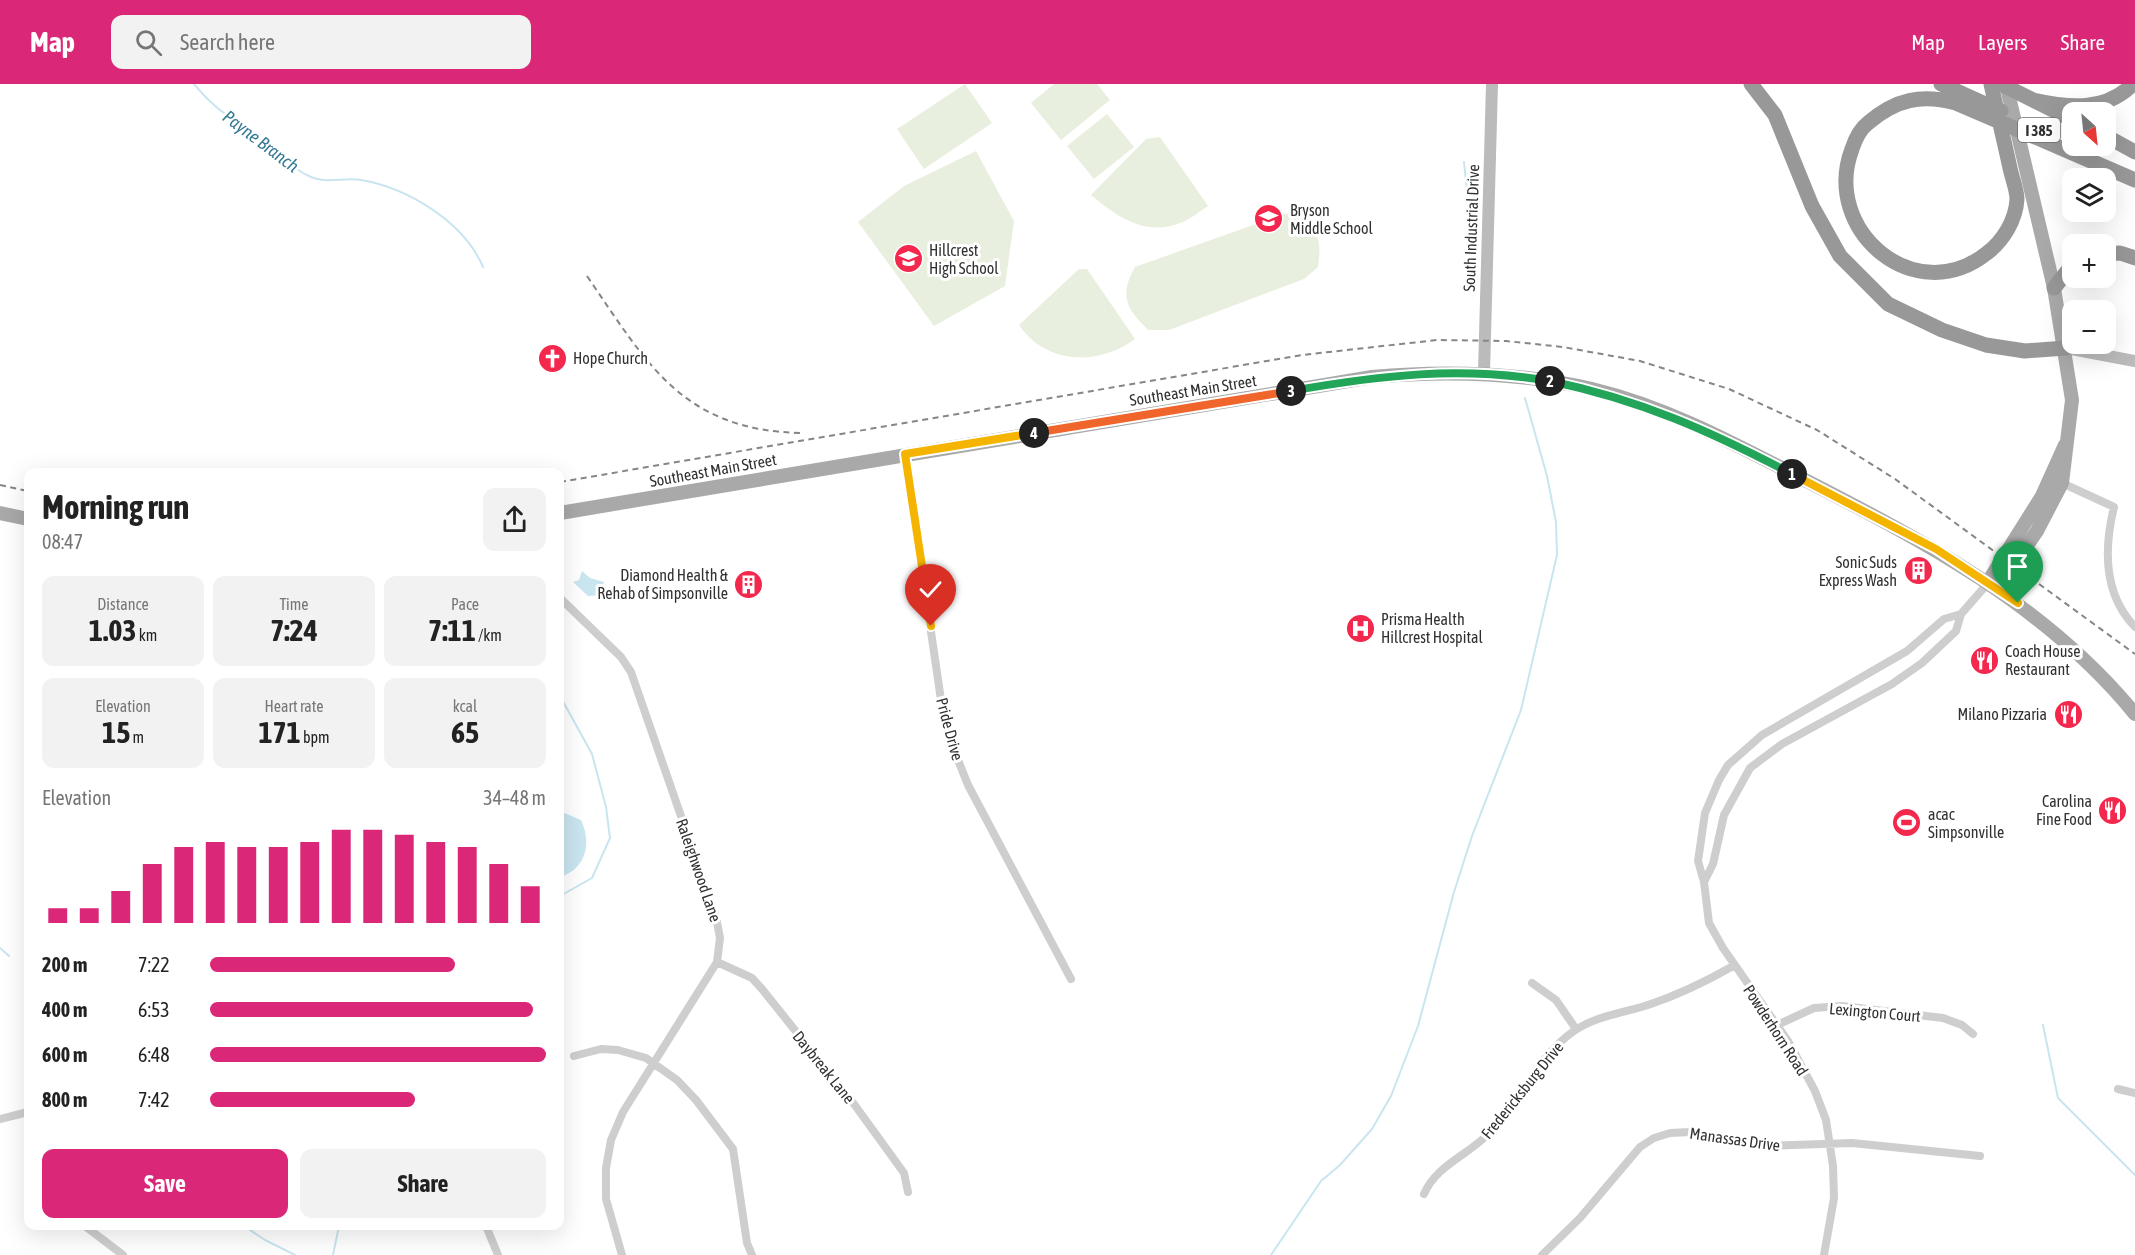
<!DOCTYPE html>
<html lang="en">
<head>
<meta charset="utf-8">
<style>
	body { margin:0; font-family:"Asap Condensed",sans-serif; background:#f2f2f2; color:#222; height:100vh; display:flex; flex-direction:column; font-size:22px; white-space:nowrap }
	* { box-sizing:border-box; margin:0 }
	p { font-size:20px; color:#767676 }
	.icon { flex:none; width:33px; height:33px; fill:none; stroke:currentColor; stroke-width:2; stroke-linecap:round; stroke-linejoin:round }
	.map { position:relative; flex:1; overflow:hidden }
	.side { position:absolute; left:24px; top:384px; width:540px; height:762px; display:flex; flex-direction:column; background:#fff; border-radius:12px; box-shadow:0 6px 24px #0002 }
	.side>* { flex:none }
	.needle { width:39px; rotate:153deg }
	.tools { position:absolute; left:2062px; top:18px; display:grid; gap:12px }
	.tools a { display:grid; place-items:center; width:54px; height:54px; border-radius:12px; background:#fff; box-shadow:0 6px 24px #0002; font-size:30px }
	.pin { position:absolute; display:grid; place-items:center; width:51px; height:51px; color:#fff; margin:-62px -26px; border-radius:50% 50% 50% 0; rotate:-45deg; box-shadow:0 0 6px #0007 }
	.pin .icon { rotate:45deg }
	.km { position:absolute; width:30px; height:30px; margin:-15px; border-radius:50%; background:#222; color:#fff; font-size:16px; line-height:30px; text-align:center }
	.round { display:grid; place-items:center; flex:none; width:63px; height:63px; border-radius:12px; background:#f2f2f2 }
	.headline { display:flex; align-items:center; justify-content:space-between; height:102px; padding:0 18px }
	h1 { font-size:33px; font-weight:700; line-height:45px }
	.stats { display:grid; grid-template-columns:repeat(3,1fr); gap:9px; height:102px; padding:6px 18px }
	.stats div { display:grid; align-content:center; border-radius:12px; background:#f2f2f2; text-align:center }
	.stats b { font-size:30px; font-weight:700 }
	.stats small { font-size:16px; font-weight:400 }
	.stats p { font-size:16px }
	.chart { height:168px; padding:12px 18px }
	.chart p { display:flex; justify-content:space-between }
	.chart svg { width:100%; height:108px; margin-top:6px; stroke:#db2777; stroke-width:6 }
	.button { display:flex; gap:12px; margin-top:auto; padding:12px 18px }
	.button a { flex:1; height:69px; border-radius:12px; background:#db2777; color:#fff; font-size:24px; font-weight:700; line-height:69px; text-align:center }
	.button a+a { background:#f2f2f2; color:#222 }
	ul { padding:0 18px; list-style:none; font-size:20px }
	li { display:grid; grid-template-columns:96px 72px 1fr; align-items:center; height:45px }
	li i { height:15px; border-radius:8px; background:#db2777 }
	header { display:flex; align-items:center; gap:36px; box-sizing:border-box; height:84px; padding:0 30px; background:#db2777; color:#fff }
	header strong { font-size:28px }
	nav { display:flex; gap:33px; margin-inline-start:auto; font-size:21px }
	.search { width:420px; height:54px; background:#f2f2f2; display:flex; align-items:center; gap:15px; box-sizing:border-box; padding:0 21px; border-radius:12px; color:#767676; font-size:22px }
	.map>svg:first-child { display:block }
	.green { fill:#e9efde }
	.water { fill:#c9e5ef }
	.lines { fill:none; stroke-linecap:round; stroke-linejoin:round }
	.stream { stroke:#c9e5ef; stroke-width:2 }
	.street { stroke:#cecece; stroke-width:8 }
	.secondary { stroke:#bbb; stroke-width:12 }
	.primary { stroke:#a9a9a9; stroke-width:14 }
	.highway { stroke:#989898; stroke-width:15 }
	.rail { stroke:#868686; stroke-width:2; stroke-dasharray:6 4.5; stroke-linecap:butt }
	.split-1-casing { stroke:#fff; stroke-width:12 }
	.split-2-casing { stroke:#fff; stroke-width:12 }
	.split-3-casing { stroke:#fff; stroke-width:12 }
	.split-4-casing { stroke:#fff; stroke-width:12 }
	.split-5-casing { stroke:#fff; stroke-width:12 }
	.split-1 { stroke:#f5b400; stroke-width:8 }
	.split-2 { stroke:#22a559; stroke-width:8 }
	.split-3 { stroke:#22a559; stroke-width:8 }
	.split-4 { stroke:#f0652b; stroke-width:8 }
	.split-5 { stroke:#f5b400; stroke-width:8 }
	.labels { text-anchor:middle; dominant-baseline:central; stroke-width:6; stroke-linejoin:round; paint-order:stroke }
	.shield { fill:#fff; stroke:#6f6f6f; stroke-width:1.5 }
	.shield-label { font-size:15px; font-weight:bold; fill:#313131 }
	.poi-label { font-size:16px; fill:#313131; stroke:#fff; text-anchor:start }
	.street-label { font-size:16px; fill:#313131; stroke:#fff }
	.water-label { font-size:18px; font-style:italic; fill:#357a94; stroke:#fff }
</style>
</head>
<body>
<header>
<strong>Map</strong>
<div class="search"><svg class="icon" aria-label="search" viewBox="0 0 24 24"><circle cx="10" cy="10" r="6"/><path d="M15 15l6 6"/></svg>Search here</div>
<nav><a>Map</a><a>Layers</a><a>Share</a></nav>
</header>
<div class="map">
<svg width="2135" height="1171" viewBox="0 0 2135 1171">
	<rect width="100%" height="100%" fill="#fff"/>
	<path class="green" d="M965,0l27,39 -68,46 -27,-40z
		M1054,0h43l13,16 -49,40 -30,-37z
		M1107,30l27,33 -40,32 -27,-33z
		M1160,53l48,69c-9,6 -19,14 -28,17 -35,14 -64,-7 -89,-28l55,-56z
		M976,67l38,70 -9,65 -71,40 -76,-104 46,-36z
		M1295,129c24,19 27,24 23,54l-14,12 -135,51h-21c-22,-22 -29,-34 -13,-63l149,-53z
		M1079,185h8l48,70c-36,27 -89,26 -116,-14z"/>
	<path class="water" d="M582,487l8,7 14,4 -4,13 -12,1 -15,-14 6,-2z
		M560,727l21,9c11,23 5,49 -21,57z"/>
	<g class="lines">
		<path class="stream" d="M194,0c6,7 12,14 19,20 12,12 31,21 44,32 19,14 33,32 54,41 17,7 33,0 50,3 47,8 103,42 122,87
			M1464,78l9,86
			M560,612l32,58 14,53 4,31 -18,40 -32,18
			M0,864l9,8
			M2043,941l15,73 77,77
			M244,1142l21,14 30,15
			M333,1171l6,-29
			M1271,1171l50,-74 19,-16 32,-36 19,-33 27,-70 36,-134 18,-56 49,-126 36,-155 -1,-33 -9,-46 -22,-78"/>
		<path class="street" d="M905,370l36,246 11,45 16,40 103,194
			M2062,399l52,24c-10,41 -11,87 21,120
			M560,514l61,59 10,15 85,245 4,21 -3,24 -94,150 -12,28 -5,28v31l16,56
			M1704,798l9,-18 11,-49 26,-47 32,-24 110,-60 30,-21 34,-32 5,-17 28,-32
			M717,878l35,16 10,11 92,115 50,69 4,19
			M1532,899l24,17 20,29
			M1777,941l37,-17 28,-2 101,12 19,7 11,9
			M574,972l27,-7 17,1 28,8 31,22 19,20 37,49 14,94 5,12
			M2118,1005l17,4
			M0,1035l28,-7
			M1424,1110c12,-28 42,-38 62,-58 33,-32 50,-79 88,-105 22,-15 49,-18 74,-26 30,-10 59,-24 87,-40
			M85,1142l38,29
			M486,1142l12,29
			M1542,1171l38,-37 60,-71 14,-9 16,-5 21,-1 75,14 86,-3 128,13
			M1824,1171l10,-57 -1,-32 -7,-46 -11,-29 -27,-50 -65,-93 -14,-25 -5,-41 -6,-21 7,-48 14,-33 9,-15 34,-30 145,-84 37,-32 17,-5"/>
		<path class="secondary" d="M2066,264l69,13
			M1484,288l8,-288"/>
		<path class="primary" d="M0,429l28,6
			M560,429l812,-136c75,-7 146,-5 220,12 75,18 141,54 209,89 123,63 245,127 334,236
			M1991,493l51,-81 23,-51
			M1989,498l25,-18 23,-33 25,-48 10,-83 -18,-112 -48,-204"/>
		<path class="highway" d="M1751,0l24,31 37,91 28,50 48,48 54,26 44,15 39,6 41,-3
			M1941,0l60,27
			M1991,0c6,28 13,56 19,84 2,10 7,22 7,31 -1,21 -14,42 -30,54 -71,57 -166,-22 -135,-104 3,-9 8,-20 16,-26 28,-24 53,-29 88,-20l179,77
			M2001,0l72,36
			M2033,16c36,8 72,12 100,-16
			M2106,52l29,16
			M2106,170l14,-1 15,5
			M2054,204l19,-24"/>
		<path class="rail" d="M587,192c61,89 96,155 216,157
			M560,398l742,-127 135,-15 69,1 57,6 77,14 89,28 88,41 78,49 240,175
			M0,401l28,6"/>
	</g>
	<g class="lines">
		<defs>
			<path id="split-1" d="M1792,390l144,75 82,54"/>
			<path id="split-2" d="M1550,297c91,19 160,50 242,93"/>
			<path id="split-3" d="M1291,307c90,-16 168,-25 259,-10"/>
			<path id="split-4" d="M1034,349l257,-42"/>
			<path id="split-5" d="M931,542l-26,-172 129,-21"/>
		</defs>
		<use href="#split-1" class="split-1-casing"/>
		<use href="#split-2" class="split-2-casing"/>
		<use href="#split-3" class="split-3-casing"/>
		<use href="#split-4" class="split-4-casing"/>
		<use href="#split-5" class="split-5-casing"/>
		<use href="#split-1" class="split-1"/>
		<use href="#split-2" class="split-2"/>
		<use href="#split-3" class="split-3"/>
		<use href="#split-4" class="split-4"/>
		<use href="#split-5" class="split-5"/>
	</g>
	<defs>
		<symbol id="school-disc" viewBox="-11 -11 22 22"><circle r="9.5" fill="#f4274c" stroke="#fff"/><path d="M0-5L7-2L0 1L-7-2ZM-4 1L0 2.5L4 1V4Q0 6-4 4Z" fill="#fff"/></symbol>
		<symbol id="church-disc" viewBox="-11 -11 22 22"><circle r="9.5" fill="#f4274c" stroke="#fff"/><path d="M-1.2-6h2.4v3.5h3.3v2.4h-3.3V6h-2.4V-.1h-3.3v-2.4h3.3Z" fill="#fff"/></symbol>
		<symbol id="building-disc" viewBox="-11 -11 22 22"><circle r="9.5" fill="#f4274c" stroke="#fff"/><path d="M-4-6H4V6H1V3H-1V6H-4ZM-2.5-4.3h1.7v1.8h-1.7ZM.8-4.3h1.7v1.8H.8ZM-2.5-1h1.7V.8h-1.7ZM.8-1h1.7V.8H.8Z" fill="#fff"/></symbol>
		<symbol id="hospital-disc" viewBox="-11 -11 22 22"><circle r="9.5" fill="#f4274c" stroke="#fff"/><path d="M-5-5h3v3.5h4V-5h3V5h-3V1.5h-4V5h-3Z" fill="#fff"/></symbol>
		<symbol id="restaurant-disc" viewBox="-11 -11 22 22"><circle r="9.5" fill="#f4274c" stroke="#fff"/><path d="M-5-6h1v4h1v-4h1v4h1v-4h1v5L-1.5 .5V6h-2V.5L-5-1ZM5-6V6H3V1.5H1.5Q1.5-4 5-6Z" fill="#fff"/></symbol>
		<symbol id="stadium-disc" viewBox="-11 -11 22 22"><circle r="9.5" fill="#f4274c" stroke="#fff"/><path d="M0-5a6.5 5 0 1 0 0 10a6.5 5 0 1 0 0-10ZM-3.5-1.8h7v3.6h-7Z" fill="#fff"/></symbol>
	</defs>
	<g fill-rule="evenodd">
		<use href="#school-disc" x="1252" y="118" width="33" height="33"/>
		<use href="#school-disc" x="892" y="158" width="33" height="33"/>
		<use href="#church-disc" x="536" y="258" width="33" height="33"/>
		<use href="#building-disc" x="1902" y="470" width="33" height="33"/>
		<use href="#building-disc" x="732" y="484" width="33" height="33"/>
		<use href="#hospital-disc" x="1344" y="528" width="33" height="33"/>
		<use href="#restaurant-disc" x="1968" y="560" width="33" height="33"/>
		<use href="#restaurant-disc" x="2052" y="614" width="33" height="33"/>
		<use href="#restaurant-disc" x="2096" y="710" width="33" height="33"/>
		<use href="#stadium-disc" x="1890" y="722" width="33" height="33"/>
	</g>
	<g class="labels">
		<rect class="shield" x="2018" y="34" width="42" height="24" rx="4.5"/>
		<g class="shield-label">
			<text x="2039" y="46">I 385</text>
		</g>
		<g class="poi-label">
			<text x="1290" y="126">Bryson<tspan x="1290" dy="18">Middle School</tspan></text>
			<text x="929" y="166">Hillcrest<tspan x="929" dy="18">High School</tspan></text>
			<text x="573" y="274">Hope Church</text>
			<text x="1897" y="478" text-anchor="end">Sonic Suds<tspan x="1897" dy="18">Express Wash</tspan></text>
			<text x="728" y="491" text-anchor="end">Diamond Health &amp;<tspan x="728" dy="18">Rehab of Simpsonville</tspan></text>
			<text x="1381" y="535">Prisma Health<tspan x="1381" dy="18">Hillcrest Hospital</tspan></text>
			<text x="2005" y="567">Coach House<tspan x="2005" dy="18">Restaurant</tspan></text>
			<text x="2047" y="630" text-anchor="end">Milano Pizzaria</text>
			<text x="2092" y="717" text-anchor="end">Carolina<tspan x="2092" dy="18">Fine Food</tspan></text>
			<text x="1928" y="730">acac<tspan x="1928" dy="18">Simpsonville</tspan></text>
		</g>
		<g class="street-label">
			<text transform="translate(1471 144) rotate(-88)">South Industrial Drive</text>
			<text transform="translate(1193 306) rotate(-9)">Southeast Main Street</text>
			<text transform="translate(713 386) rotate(-10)">Southeast Main Street</text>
			<text transform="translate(950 645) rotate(75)">Pride Drive</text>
			<text transform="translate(699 786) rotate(71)">Raleighwood Lane</text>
			<text transform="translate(1875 928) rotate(5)">Lexington Court</text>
			<text transform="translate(1776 946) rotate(57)">Powderhorn Road</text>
			<text transform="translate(824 983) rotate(51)">Daybreak Lane</text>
			<text transform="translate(1522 1006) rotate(-51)">Fredericksburg Drive</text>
			<text transform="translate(1735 1055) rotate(8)">Manassas Drive</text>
		</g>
		<g class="water-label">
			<text transform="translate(261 57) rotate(37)">Payne Branch</text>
		</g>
	</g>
</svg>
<div class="tools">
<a><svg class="needle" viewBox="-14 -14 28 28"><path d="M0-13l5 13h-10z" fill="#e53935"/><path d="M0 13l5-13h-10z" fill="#767676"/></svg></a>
<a><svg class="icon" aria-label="layers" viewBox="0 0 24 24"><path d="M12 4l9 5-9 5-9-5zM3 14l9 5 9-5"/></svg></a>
<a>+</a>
<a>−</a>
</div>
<div class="pin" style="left:2018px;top:519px;background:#1e9e55"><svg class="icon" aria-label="arrive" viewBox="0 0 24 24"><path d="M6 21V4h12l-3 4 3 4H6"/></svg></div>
<div class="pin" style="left:931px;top:542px;background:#d93025"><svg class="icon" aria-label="check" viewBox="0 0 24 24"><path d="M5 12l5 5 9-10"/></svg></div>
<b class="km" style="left:1792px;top:390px">1</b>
<b class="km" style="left:1550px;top:297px">2</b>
<b class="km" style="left:1291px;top:307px">3</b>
<b class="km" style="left:1034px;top:349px">4</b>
<section class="side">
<div class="headline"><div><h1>Morning run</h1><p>08:47</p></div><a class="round"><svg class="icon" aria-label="share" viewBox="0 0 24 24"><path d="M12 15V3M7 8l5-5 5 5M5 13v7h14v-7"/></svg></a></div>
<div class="stats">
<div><p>Distance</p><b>1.03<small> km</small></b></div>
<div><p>Time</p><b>7:24</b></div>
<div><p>Pace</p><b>7:11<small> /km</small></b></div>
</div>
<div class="stats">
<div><p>Elevation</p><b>15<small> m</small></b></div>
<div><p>Heart rate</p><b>171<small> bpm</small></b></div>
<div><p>kcal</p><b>65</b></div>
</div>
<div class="chart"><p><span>Elevation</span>34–48 m</p>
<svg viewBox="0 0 160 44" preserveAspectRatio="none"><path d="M5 44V38M15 44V38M25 44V31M35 44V20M45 44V13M55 44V11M65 44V13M75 44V13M85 44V11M95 44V6M105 44V6M115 44V8M125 44V11M135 44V13M145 44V20M155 44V29"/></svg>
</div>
<ul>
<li><b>200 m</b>7:22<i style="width:73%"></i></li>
<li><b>400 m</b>6:53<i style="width:96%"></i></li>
<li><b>600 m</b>6:48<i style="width:100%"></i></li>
<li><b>800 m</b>7:42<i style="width:61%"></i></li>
</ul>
<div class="button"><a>Save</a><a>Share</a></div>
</section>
</div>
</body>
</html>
